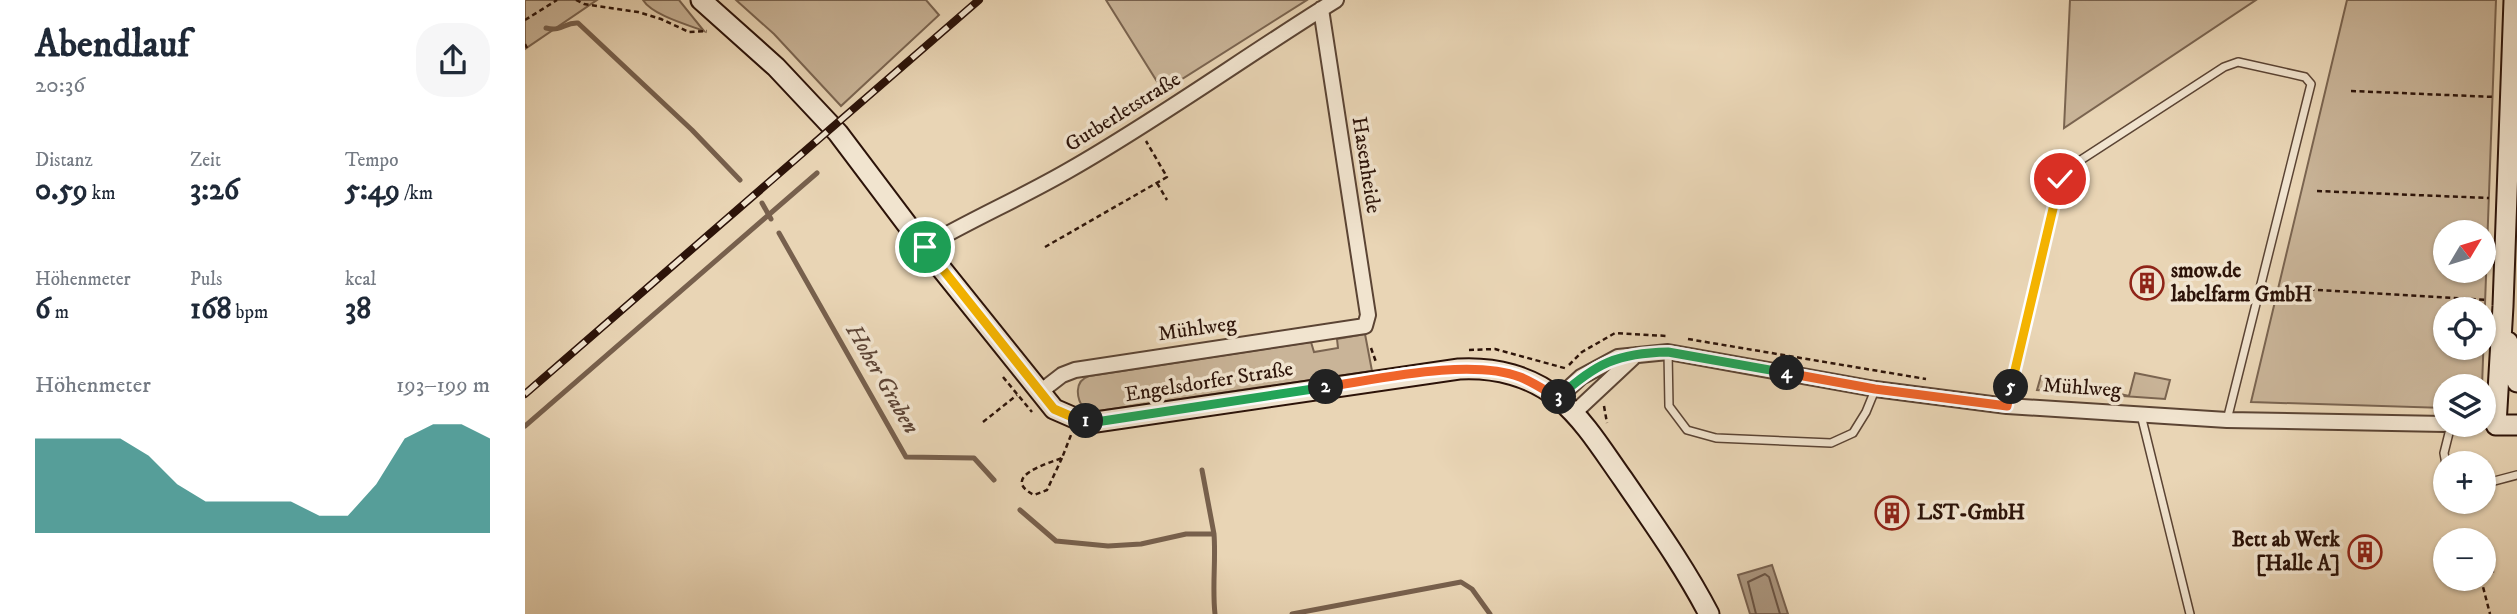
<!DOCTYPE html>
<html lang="de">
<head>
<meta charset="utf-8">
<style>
	body { margin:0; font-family:"IM FELL DW Pica",serif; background:#f6f6f7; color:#1f2937; height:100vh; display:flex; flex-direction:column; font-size:26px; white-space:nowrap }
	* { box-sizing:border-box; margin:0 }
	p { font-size:23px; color:#747a83 }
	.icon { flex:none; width:38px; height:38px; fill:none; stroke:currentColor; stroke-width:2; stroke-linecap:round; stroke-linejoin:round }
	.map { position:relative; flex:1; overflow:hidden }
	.side { display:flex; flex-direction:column; background:#fff; width:525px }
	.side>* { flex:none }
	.needle { width:46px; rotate:52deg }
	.fabs { position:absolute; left:1908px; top:220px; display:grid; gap:14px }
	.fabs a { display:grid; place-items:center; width:63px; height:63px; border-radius:50%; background:#fff; box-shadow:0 2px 5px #0004; font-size:35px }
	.pin { position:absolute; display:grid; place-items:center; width:60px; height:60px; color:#fff; margin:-30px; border:4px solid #fff; border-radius:50%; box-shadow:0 2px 7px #0007 }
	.km { position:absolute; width:35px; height:35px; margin:-18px; border-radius:50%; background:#222; color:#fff; font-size:19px; line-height:35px; text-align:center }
	.round { display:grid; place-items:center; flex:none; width:74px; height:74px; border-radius:28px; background:#f6f6f7 }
	.overview { display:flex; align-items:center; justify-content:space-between; height:119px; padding:0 35px }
	h1 { font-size:38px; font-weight:800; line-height:52px }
	.figures { display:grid; grid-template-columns:repeat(3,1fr); gap:10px; height:119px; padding:7px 35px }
	.figures div { display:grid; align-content:center }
	.figures b { font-size:30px; font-weight:800 }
	.figures small { font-size:19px; font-weight:400 }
	.figures p { font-size:19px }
	.chart { height:196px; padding:14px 35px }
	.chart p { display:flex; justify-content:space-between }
	.chart svg { width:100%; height:126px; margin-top:7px; fill:#0f766e; opacity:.7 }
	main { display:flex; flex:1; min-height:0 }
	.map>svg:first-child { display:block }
	.green { fill:#c9b498; stroke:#7a6450; stroke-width:2; fill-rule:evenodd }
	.water { fill:#a9937b; stroke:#77604d; stroke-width:2 }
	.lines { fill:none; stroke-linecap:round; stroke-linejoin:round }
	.shore { stroke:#6a5342; stroke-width:2 }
	.stream { stroke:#77604d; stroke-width:5 }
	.lane-casing { stroke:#5b4434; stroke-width:10 }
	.street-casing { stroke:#5b4434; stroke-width:18 }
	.secondary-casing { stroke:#2c1309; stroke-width:23 }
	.path { stroke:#2c1309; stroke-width:2.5; stroke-dasharray:5 3.5; stroke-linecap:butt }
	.lane { stroke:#f1e4cf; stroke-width:7 }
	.street { stroke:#f1e4cf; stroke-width:14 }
	.secondary { stroke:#f1e4cf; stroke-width:19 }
	.rail-casing { stroke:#2c1309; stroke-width:8 }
	.rail { stroke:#f1e4cf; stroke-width:5; stroke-dasharray:16; stroke-linecap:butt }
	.split-1-casing { stroke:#fff; stroke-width:14 }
	.split-2-casing { stroke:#fff; stroke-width:14 }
	.split-3-casing { stroke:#fff; stroke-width:14 }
	.split-4-casing { stroke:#fff; stroke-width:14 }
	.split-5-casing { stroke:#fff; stroke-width:14 }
	.split-6-casing { stroke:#fff; stroke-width:14 }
	.split-1 { stroke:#f5b400; stroke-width:9 }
	.split-2 { stroke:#22a559; stroke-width:9 }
	.split-3 { stroke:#f0652b; stroke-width:9 }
	.split-4 { stroke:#22a559; stroke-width:9 }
	.split-5 { stroke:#f0652b; stroke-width:9 }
	.split-6 { stroke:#f5b400; stroke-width:9 }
	.labels { text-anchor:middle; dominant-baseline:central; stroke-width:7; stroke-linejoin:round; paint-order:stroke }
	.street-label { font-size:21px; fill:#2c1309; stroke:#f1e4cf }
	.poi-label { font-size:21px; font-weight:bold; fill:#2c1309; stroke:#f1e4cf; text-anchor:start }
	.water-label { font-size:23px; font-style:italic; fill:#5e4637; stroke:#f1e4cf }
</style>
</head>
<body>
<main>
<section class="side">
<div class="overview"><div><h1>Abendlauf</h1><p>20:36</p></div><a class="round"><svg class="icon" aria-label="share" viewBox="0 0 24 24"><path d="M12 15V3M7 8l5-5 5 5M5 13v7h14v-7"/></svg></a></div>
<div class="figures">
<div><p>Distanz</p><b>0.59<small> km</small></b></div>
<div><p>Zeit</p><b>3:26</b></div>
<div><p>Tempo</p><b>5:49<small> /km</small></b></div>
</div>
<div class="figures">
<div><p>Höhenmeter</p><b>6<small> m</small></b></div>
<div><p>Puls</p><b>168<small> bpm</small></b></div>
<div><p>kcal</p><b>38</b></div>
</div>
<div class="chart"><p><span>Höhenmeter</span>193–199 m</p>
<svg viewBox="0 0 160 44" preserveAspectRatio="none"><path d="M0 44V11L10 11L20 11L30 11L40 17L50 27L60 33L70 33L80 33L90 33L100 38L110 38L120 27L130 11L140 6L150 6L160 11V44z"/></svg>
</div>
</section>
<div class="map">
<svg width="1992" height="614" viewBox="0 0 1992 614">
	<rect width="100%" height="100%" fill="#e9d5b5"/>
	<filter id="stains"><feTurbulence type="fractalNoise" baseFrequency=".00286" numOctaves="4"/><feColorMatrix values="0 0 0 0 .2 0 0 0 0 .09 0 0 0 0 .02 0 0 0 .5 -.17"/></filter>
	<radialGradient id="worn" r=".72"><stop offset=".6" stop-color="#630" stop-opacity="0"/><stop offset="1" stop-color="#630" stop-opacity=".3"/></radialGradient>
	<path class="green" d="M0,0h72l-72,49z
		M118,0h36l25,31c-16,-6 -52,-16 -61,-31z
		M211,0h190l13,15 -98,91 -67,-72z
		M581,0h201l-144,91z
		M1545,0h186l-192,128z
		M1822,0h149l-14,387h-37v21l-194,-6zM1920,233h38v38h-38zM1920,310h38v38h-38z
		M840,334l7,37 -274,40 -14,-2c-8,-11 -10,-28 5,-33l222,-34 3,10 24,-4 -1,-9z
		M1610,373l35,7 -5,19 -128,-9 4,-14 88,20z"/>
	<path class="water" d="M1247,565l16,49h-38l-12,-39z"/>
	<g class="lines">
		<path class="shore" d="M1231,614l-8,-32 17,-8 4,3 11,37"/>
		<path class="stream" d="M21,28c17,4 18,-6 32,-5l114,107 48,50
			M237,203l9,16
			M254,233l127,224 68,1 20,22
			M0,426l292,-253
			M677,470l12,64
			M495,510l36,31 52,5 33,-2 45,-10h28c2,27 -2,53 1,80
			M767,614l169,-32 11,7 18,25"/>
		<defs>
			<path id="lane" d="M1143,352l1,54 18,24 29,8 115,5 22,-10 13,-21 9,-22
				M1482,406l53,-227 10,-12 154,-100 14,-5 67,15 6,7 -84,336
				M1616,415l49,199
				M1921,464l-2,-11 7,-28
				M1958,484l34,-9"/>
			<path id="street" d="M399,247c48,-28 99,-50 147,-78 91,-52 176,-114 265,-169
				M515,392l22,-17 13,-5 290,-44 3,-11 -47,-306
				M1033,398l23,-21 37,-20 50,-5 207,37 132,17 220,14 218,4
				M1049,413l62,-58"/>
			<path id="secondary" d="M176,0l75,67 62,66 86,114 130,162 23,10 19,3 363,-53c36,-2 72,7 100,30 26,22 44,52 64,80 30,44 61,87 86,135
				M1989,0l-11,306 -7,119h21
				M1983,342l9,40"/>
		</defs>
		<use href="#lane" class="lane-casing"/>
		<use href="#street" class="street-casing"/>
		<use href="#secondary" class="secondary-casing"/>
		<path class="path" d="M51,0l8,4 54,8 23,7 28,13 18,-1
			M0,20l32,-20
			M0,44l2,4
			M1826,91l144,6
			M632,183l10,17
			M1792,191l172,7
			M520,247l122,-70 -21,-36
			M1776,289l186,11
			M1163,339l238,40
			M846,348l5,14
			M944,350l26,-1 73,20
			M1044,365l13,-13 33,-19 52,3
			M478,377l29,35
			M1079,406l3,17
			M458,422l34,-27
			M537,458l-15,32 -13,5c-35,-18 15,-32 28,-37l9,-23
			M1958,574l11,-3
			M1956,579l9,35"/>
		<use href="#lane" class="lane"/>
		<use href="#street" class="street"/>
		<use href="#secondary" class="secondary"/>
		<defs>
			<path id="rail" d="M0,394l454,-394"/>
		</defs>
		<use href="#rail" class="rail-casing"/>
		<use href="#rail" class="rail"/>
	</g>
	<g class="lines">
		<defs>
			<path id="split-1" d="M400,247l129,162 23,10 9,2"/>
			<path id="split-2" d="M561,421l10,1 230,-35"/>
			<path id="split-3" d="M801,387c53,-8 144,-29 194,-10 13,5 26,14 38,21l1,-1"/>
			<path id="split-4" d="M1034,397c37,-34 59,-44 109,-45l119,21"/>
			<path id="split-5" d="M1262,373l88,16 132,17 4,-19"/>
			<path id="split-6" d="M1486,387l49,-208"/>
		</defs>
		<use href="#split-1" class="split-1-casing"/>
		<use href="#split-2" class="split-2-casing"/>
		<use href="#split-3" class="split-3-casing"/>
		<use href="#split-4" class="split-4-casing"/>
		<use href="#split-5" class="split-5-casing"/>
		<use href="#split-6" class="split-6-casing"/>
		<use href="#split-1" class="split-1"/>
		<use href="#split-2" class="split-2"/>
		<use href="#split-3" class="split-3"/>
		<use href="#split-4" class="split-4"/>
		<use href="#split-5" class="split-5"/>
		<use href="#split-6" class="split-6"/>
	</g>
	<defs>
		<symbol id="building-ring" viewBox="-11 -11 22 22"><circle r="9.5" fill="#f1e4cf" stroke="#8f2418" stroke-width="1.5"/><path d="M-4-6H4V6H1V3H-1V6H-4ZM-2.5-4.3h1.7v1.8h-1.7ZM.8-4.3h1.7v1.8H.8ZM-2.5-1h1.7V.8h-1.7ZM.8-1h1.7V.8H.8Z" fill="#8f2418"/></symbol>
	</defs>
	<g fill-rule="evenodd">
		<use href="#building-ring" x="1603" y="264" width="38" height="38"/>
		<use href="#building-ring" x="1348" y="494" width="38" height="38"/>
		<use href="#building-ring" x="1821" y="533" width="38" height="38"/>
	</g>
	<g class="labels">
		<g class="street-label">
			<text transform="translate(598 112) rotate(-32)">Gutberletstraße</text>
			<text transform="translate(841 165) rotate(81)">Hasenheide</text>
			<text transform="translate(672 329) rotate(-8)">Mühlweg</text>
			<text transform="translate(684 382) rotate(-9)">Engelsdorfer Straße</text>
			<text transform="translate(1557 388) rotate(4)">Mühlweg</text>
		</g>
		<g class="poi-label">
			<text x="1646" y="271">smow.de<tspan x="1646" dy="24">labelfarm GmbH</tspan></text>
			<text x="1392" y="513">LST-GmbH</text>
			<text x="1815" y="540" text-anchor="end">Bett ab Werk<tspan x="1815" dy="24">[Halle A]</tspan></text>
		</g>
		<g class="water-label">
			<text transform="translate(357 379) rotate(60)">Hoher Graben</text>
		</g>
	</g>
	<rect width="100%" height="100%" filter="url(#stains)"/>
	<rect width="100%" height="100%" fill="url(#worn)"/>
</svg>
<div class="fabs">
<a><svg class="needle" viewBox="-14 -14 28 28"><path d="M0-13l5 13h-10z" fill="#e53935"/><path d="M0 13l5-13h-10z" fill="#747a83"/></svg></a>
<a><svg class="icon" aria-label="locate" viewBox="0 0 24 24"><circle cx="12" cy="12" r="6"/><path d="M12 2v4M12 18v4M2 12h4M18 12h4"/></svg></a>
<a><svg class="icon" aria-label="layers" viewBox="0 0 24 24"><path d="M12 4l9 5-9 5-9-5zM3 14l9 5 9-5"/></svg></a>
<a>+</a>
<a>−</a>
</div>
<div class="pin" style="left:400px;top:247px;background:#1e9e55"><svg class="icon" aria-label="arrive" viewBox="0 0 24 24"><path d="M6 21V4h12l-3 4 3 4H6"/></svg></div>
<div class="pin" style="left:1535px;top:179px;background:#d93025"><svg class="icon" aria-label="check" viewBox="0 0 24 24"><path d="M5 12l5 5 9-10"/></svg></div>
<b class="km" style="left:561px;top:421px">1</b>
<b class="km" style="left:801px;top:387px">2</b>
<b class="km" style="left:1034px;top:397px">3</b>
<b class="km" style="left:1262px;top:373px">4</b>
<b class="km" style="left:1486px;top:387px">5</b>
</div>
</main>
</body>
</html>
